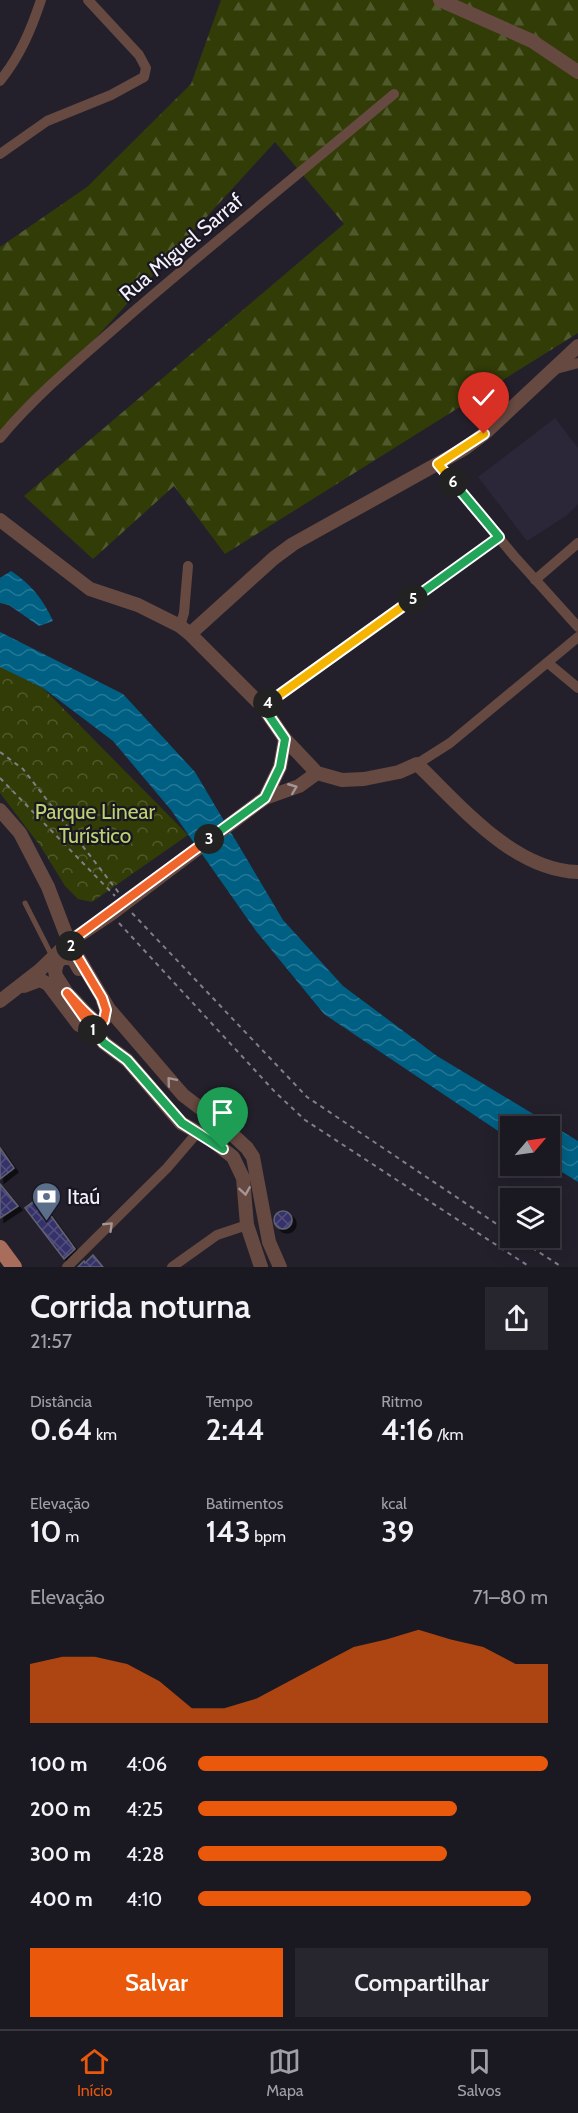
<!DOCTYPE html>
<html lang="pt">
<head>
<meta charset="utf-8">
<style>
	body { margin:0; font-family:Cabin,sans-serif; background:#27252e; color:#f1f3f6; height:100vh; display:flex; flex-direction:column; font-size:22px; white-space:nowrap }
	* { box-sizing:border-box; margin:0 }
	p { font-size:20px; color:#9fa0a5 }
	.icon { flex:none; width:33px; height:33px; fill:none; stroke:currentColor; stroke-width:2; stroke-linecap:round; stroke-linejoin:round }
	.map { position:relative; height:1267px; overflow:hidden }
	.drawer { display:flex; flex-direction:column; background:#1a1821; flex:1 }
	.drawer>* { flex:none }
	.needle { width:39px; rotate:61deg }
	.controls { position:absolute; left:500px; top:1116px; display:grid; gap:12px }
	.controls a { display:grid; place-items:center; width:60px; height:60px; border-radius:0px; background:#1a1821; box-shadow:0 3px 15px #0003,0 0 0 2px #38373f; font-size:30px }
	.pin { position:absolute; display:grid; place-items:center; width:51px; height:51px; color:#fff; margin:-62px -26px; border-radius:50% 50% 50% 0; rotate:-45deg; box-shadow:0 0 6px #0007 }
	.pin .icon { rotate:45deg }
	.km { position:absolute; width:30px; height:30px; margin:-15px; border-radius:50%; background:#222; color:#fff; font-size:16px; line-height:30px; text-align:center }
	.round { display:grid; place-items:center; flex:none; width:63px; height:63px; border-radius:0px; background:#27252e }
	.overview { display:flex; align-items:center; justify-content:space-between; height:102px; padding:0 30px }
	h1 { font-size:33px; font-weight:600; line-height:45px }
	.figures { display:grid; grid-template-columns:repeat(3,1fr); gap:9px; height:102px; padding:6px 30px }
	.figures div { display:grid; align-content:center }
	.figures b { font-size:30px; font-weight:600 }
	.figures small { font-size:16px; font-weight:400 }
	.figures p { font-size:16px }
	.chart { height:168px; padding:12px 30px }
	.chart p { display:flex; justify-content:space-between }
	.chart svg { width:100%; height:108px; margin-top:6px; fill:#ea580c; opacity:.7 }
	.action { display:flex; gap:12px; margin-top:auto; padding:12px 30px }
	.action a { flex:1; height:69px; border-radius:0px; background:#ea580c; color:#fff; font-size:24px; font-weight:600; line-height:69px; text-align:center }
	.action a+a { background:#27252e; color:#f1f3f6 }
	ul { padding:0 30px; list-style:none; font-size:20px }
	li { display:grid; grid-template-columns:96px 72px 1fr; align-items:center; height:45px }
	li i { height:15px; border-radius:8px; background:#ea580c }
	.tabs { display:flex; justify-content:space-around; align-items:center; height:84px; border-top:2px solid #38373f; background:#1a1821; font-size:16px; color:#9fa0a5 }
	.tabs a { display:grid; justify-items:center; gap:3px }
	.tabs .on { color:#ea580c }
	.map>svg:first-child { display:block }
	.built { fill:#2b2638 }
	.forest { fill:url(#forest-firs) }
	.park { fill:url(#park-crowns) }
	.water { fill:url(#water-waves) }
	.building { fill:url(#building-cross-hatch); stroke:#616270; stroke-width:1.5; filter:url(#shadow) }
	.lines { fill:none; stroke-linecap:round; stroke-linejoin:round }
	.path { stroke:#817e89; stroke-width:2; stroke-dasharray:4.5 4.5; stroke-linecap:butt }
	.service { stroke:#664940; stroke-width:5 }
	.minor { stroke:#664940; stroke-width:10 }
	.tertiary { stroke:#664940; stroke-width:14 }
	.primary { stroke:#a96e5b; stroke-width:16 }
	.oneway { stroke:#a59594 }
	.split-1-casing { stroke:#fff; stroke-width:12 }
	.split-2-casing { stroke:#fff; stroke-width:12 }
	.split-3-casing { stroke:#fff; stroke-width:12 }
	.split-4-casing { stroke:#fff; stroke-width:12 }
	.split-5-casing { stroke:#fff; stroke-width:12 }
	.split-6-casing { stroke:#fff; stroke-width:12 }
	.split-7-casing { stroke:#fff; stroke-width:12 }
	.split-1 { stroke:#22a559; stroke-width:8 }
	.split-2 { stroke:#f0652b; stroke-width:8 }
	.split-3 { stroke:#f0652b; stroke-width:8 }
	.split-4 { stroke:#22a559; stroke-width:8 }
	.split-5 { stroke:#f5b400; stroke-width:8 }
	.split-6 { stroke:#22a559; stroke-width:8 }
	.split-7 { stroke:#f5b400; stroke-width:8 }
	.labels { text-anchor:middle; dominant-baseline:central; stroke-width:4.5; stroke-linejoin:round; paint-order:stroke }
	.street-label { font-size:21px; fill:#f3f1fa; stroke:#1a1722 }
	.park-label { font-size:21px; fill:#bbd272; stroke:#1a1722 }
	.poi-label { font-size:21px; fill:#f3f1fa; stroke:#1a1722; text-anchor:start }
</style>
</head>
<body>
<div class="map">
<svg width="578" height="1267" viewBox="0 0 578 1267">
	<defs>
		<pattern id="forest-firs" width="22" height="20" patternUnits="userSpaceOnUse" patternTransform="scale(1.5)"><rect width="22" height="20" fill="#323c07"/><path d="M5 1l3.5 6h-7zM16 11l3.5 6h-7z" fill="#50592c"/></pattern>
		<pattern id="park-crowns" width="20" height="18" patternUnits="userSpaceOnUse" patternTransform="scale(1.5)"><rect width="20" height="18" fill="#323c07"/><path d="M2 6a3 3 0 1 1 6 0M12 15a3 3 0 1 1 6 0" fill="none" stroke="#50592c"/></pattern>
		<pattern id="water-waves" width="16" height="10" patternUnits="userSpaceOnUse" patternTransform="scale(1.5)"><rect width="16" height="10" fill="#006084"/><path d="M0 5q4-4 8 0t8 0" fill="none" stroke="#267796"/></pattern>
		<pattern id="building-cross-hatch" width="8" height="8" patternUnits="userSpaceOnUse" patternTransform="scale(1.5)"><rect width="8" height="8" fill="#36326a"/><path d="M0 0l8 8M0 8l8-8" fill="none" stroke="#545080"/></pattern>
		<filter id="shadow"><feDropShadow dx="4" dy="4" stdDeviation="0" flood-color="#0009"/></filter>
	</defs>
	<rect width="100%" height="100%" fill="#23202c"/>
	<path class="built" d="M555,418l23,30v56l-12,12 -39,25 -49,-64z"/>
	<path class="forest" d="M221,0h357v333l-353,221 -51,-68 -81,73 -69,-63 320,-272 -69,-82 -275,301v-196l87,-60 104,-103z"/>
	<path class="park" d="M0,666l43,22 145,147 -96,67 -14,-3 -13,-13 -24,-39 -41,-54z"/>
	<path class="water" d="M11,571c20,13 32,28 42,50l-14,5 -30,-21 -9,-2v-25z
		M0,632l123,62 72,78 88,148 60,66 94,70 141,85v41l-29,-18v-38h-39v13l-186,-125 -68,-83 -85,-121 -58,-69 -70,-53 -43,-21z"/>
	<path class="building" d="M0,1148l14,20 -14,11z
		M0,1184l18,22 -18,12z
		M38,1198l37,51 -11,10 -39,-51z
		M274 1220a9 9 0 1 1 18 0a9 9 0 1 1-18 0Z
		M93,1255l10,12h-25l6,-6 1,2z"/>
	<g class="lines">
		<path class="path" d="M0,752l23,17 96,124
			M0,778l115,118
			M132,913l175,184 203,136
			M119,923l156,169 30,28 225,147
			M517,1238l45,29"/>
		<path class="service" d="M25,903l27,53"/>
		<path class="minor" d="M0,81c20,-25 31,-51 41,-81
			M0,154l47,-33 64,-26 33,-18 2,-9 -7,-13 -51,-55
			M556,369l22,-6
			M0,438c38,-46 87,-85 132,-125 86,-74 175,-146 262,-219
			M438,464l76,92 64,71
			M535,580l43,-37
			M180,626l4,-13 4,-47
			M548,663l30,25
			M263,707l236,-170
			M417,764l33,-21 128,-106
			M67,1267l100,-99 30,-35
			M172,1267l45,-32 30,-10"/>
		<path class="tertiary" d="M440,0l92,41 46,31
			M0,520l90,69 48,16 42,21 10,8 73,73 22,32 32,34 25,7 22,-1 35,-7 18,-8c44,42 96,106 161,108
			M190,634l84,-76 19,-14 171,-95 20,-15 94,-88
			M265,798l15,-31 5,-28
			M0,810l20,23 28,54 21,55 40,67 74,86 38,29 26,24 6,9 16,85 11,25
			M79,969l-5,-9 -5,-2h-7l-5,5 -2,8 1,5 11,17 37,50 23,17 54,63 29,16 23,18 10,21 4,47 14,42
			M24,986l16,-6 8,4 31,41
			M67,993c9,8 21,24 30,29l7,-2c4,-7 2,-12 -1,-19
			M0,1001l40,-31 29,-28 42,-28 147,-111 7,-5 34,-12 18,-13"/>
		<path class="primary" d="M0,1248l14,19"/>
	</g>
	<defs><path id="oneway-chevron" d="M-2-3.5L2.5 0L-2 3.5" fill="none" stroke-width="1.6" stroke-linecap="round" stroke-linejoin="round" transform="scale(1.5)"/></defs>
	<g class="oneway">
		<use href="#oneway-chevron" transform="translate(293 788) rotate(-22)"/>
		<use href="#oneway-chevron" transform="translate(171 1081) rotate(-130)"/>
		<use href="#oneway-chevron" transform="translate(245 1191) rotate(81)"/>
		<use href="#oneway-chevron" transform="translate(109 1226) rotate(-44)"/>
	</g>
	<g class="lines">
		<defs>
			<path id="split-1" d="M93,1030l11,13 23,17 55,63 41,26"/>
			<path id="split-2" d="M71,946l31,52 4,12 -2,10 -7,2c-10,-6 -21,-20 -30,-29l26,37"/>
			<path id="split-3" d="M71,946l-2,-4 140,-103"/>
			<path id="split-4" d="M209,839l56,-41 15,-31 5,-28 -22,-32 5,-4"/>
			<path id="split-5" d="M268,703l145,-104"/>
			<path id="split-6" d="M413,599l86,-62 -46,-55"/>
			<path id="split-7" d="M453,482l-15,-18 46,-30"/>
		</defs>
		<use href="#split-1" class="split-1-casing"/>
		<use href="#split-2" class="split-2-casing"/>
		<use href="#split-3" class="split-3-casing"/>
		<use href="#split-4" class="split-4-casing"/>
		<use href="#split-5" class="split-5-casing"/>
		<use href="#split-6" class="split-6-casing"/>
		<use href="#split-7" class="split-7-casing"/>
		<use href="#split-1" class="split-1"/>
		<use href="#split-2" class="split-2"/>
		<use href="#split-3" class="split-3"/>
		<use href="#split-4" class="split-4"/>
		<use href="#split-5" class="split-5"/>
		<use href="#split-6" class="split-6"/>
		<use href="#split-7" class="split-7"/>
	</g>
	<defs>
		<symbol id="bank-pin" viewBox="-11 -11 22 30"><path d="M0 17L-7.5 6A9.5 9.5 0 1 1 7.5 6Z" fill="#5c6f8a" stroke="#1a1722"/><path d="M-6-4H6V4H-6ZM0-2.3a2.3 2.3 0 1 0 0 4.6a2.3 2.3 0 1 0 0-4.6Z" fill="#fff"/></symbol>
	</defs>
	<g fill-rule="evenodd">
		<use href="#bank-pin" x="30" y="1180" width="33" height="45"/>
	</g>
	<g class="labels">
		<g class="street-label">
			<text transform="translate(181 247) rotate(-40)">Rua Miguel Sarraf</text>
		</g>
		<g class="park-label">
			<text x="95" y="811">Parque Linear<tspan x="95" dy="24">Turístico</tspan></text>
		</g>
		<g class="poi-label">
			<text x="67" y="1196">Itaú</text>
		</g>
	</g>
</svg>
<div class="controls">
<a><svg class="needle" viewBox="-14 -14 28 28"><path d="M0-13l5 13h-10z" fill="#e53935"/><path d="M0 13l5-13h-10z" fill="#9fa0a5"/></svg></a>
<a><svg class="icon" aria-label="layers" viewBox="0 0 24 24"><path d="M12 4l9 5-9 5-9-5zM3 14l9 5 9-5"/></svg></a>
</div>
<div class="pin" style="left:223px;top:1149px;background:#1e9e55"><svg class="icon" aria-label="arrive" viewBox="0 0 24 24"><path d="M6 21V4h12l-3 4 3 4H6"/></svg></div>
<div class="pin" style="left:484px;top:434px;background:#d93025"><svg class="icon" aria-label="check" viewBox="0 0 24 24"><path d="M5 12l5 5 9-10"/></svg></div>
<b class="km" style="left:93px;top:1030px">1</b>
<b class="km" style="left:71px;top:946px">2</b>
<b class="km" style="left:209px;top:839px">3</b>
<b class="km" style="left:268px;top:703px">4</b>
<b class="km" style="left:413px;top:599px">5</b>
<b class="km" style="left:453px;top:482px">6</b>
</div>
<section class="drawer">
<div class="overview"><div><h1>Corrida noturna</h1><p>21:57</p></div><a class="round"><svg class="icon" aria-label="share" viewBox="0 0 24 24"><path d="M12 15V3M7 8l5-5 5 5M5 13v7h14v-7"/></svg></a></div>
<div class="figures">
<div><p>Distância</p><b>0.64<small> km</small></b></div>
<div><p>Tempo</p><b>2:44</b></div>
<div><p>Ritmo</p><b>4:16<small> /km</small></b></div>
</div>
<div class="figures">
<div><p>Elevação</p><b>10<small> m</small></b></div>
<div><p>Batimentos</p><b>143<small> bpm</small></b></div>
<div><p>kcal</p><b>39</b></div>
</div>
<div class="chart"><p><span>Elevação</span>71–80 m</p>
<svg viewBox="0 0 160 44" preserveAspectRatio="none"><path d="M0 44V20L10 17L20 17L30 20L40 27L50 38L60 38L70 34L80 27L90 20L100 13L110 10L120 6L130 10L140 13L150 20L160 20V44z"/></svg>
</div>
<ul>
<li><b>100 m</b>4:06<i style="width:100%"></i></li>
<li><b>200 m</b>4:25<i style="width:74%"></i></li>
<li><b>300 m</b>4:28<i style="width:71%"></i></li>
<li><b>400 m</b>4:10<i style="width:95%"></i></li>
</ul>
<div class="action"><a>Salvar</a><a>Compartilhar</a></div>
</section>
<nav class="tabs">
<a class="on"><svg class="icon" aria-label="home" viewBox="0 0 24 24"><path d="M3 11l9-7 9 7M6 9v11h12V9"/></svg>Início</a>
<a><svg class="icon" aria-label="map" viewBox="0 0 24 24"><path d="M3 6l6-2 6 2 6-2v14l-6 2-6-2-6 2zM9 4v14M15 6v14"/></svg>Mapa</a>
<a><svg class="icon" aria-label="saved" viewBox="0 0 24 24"><path d="M7 4h10v16l-5-4-5 4z"/></svg>Salvos</a>
</nav>
</body>
</html>
